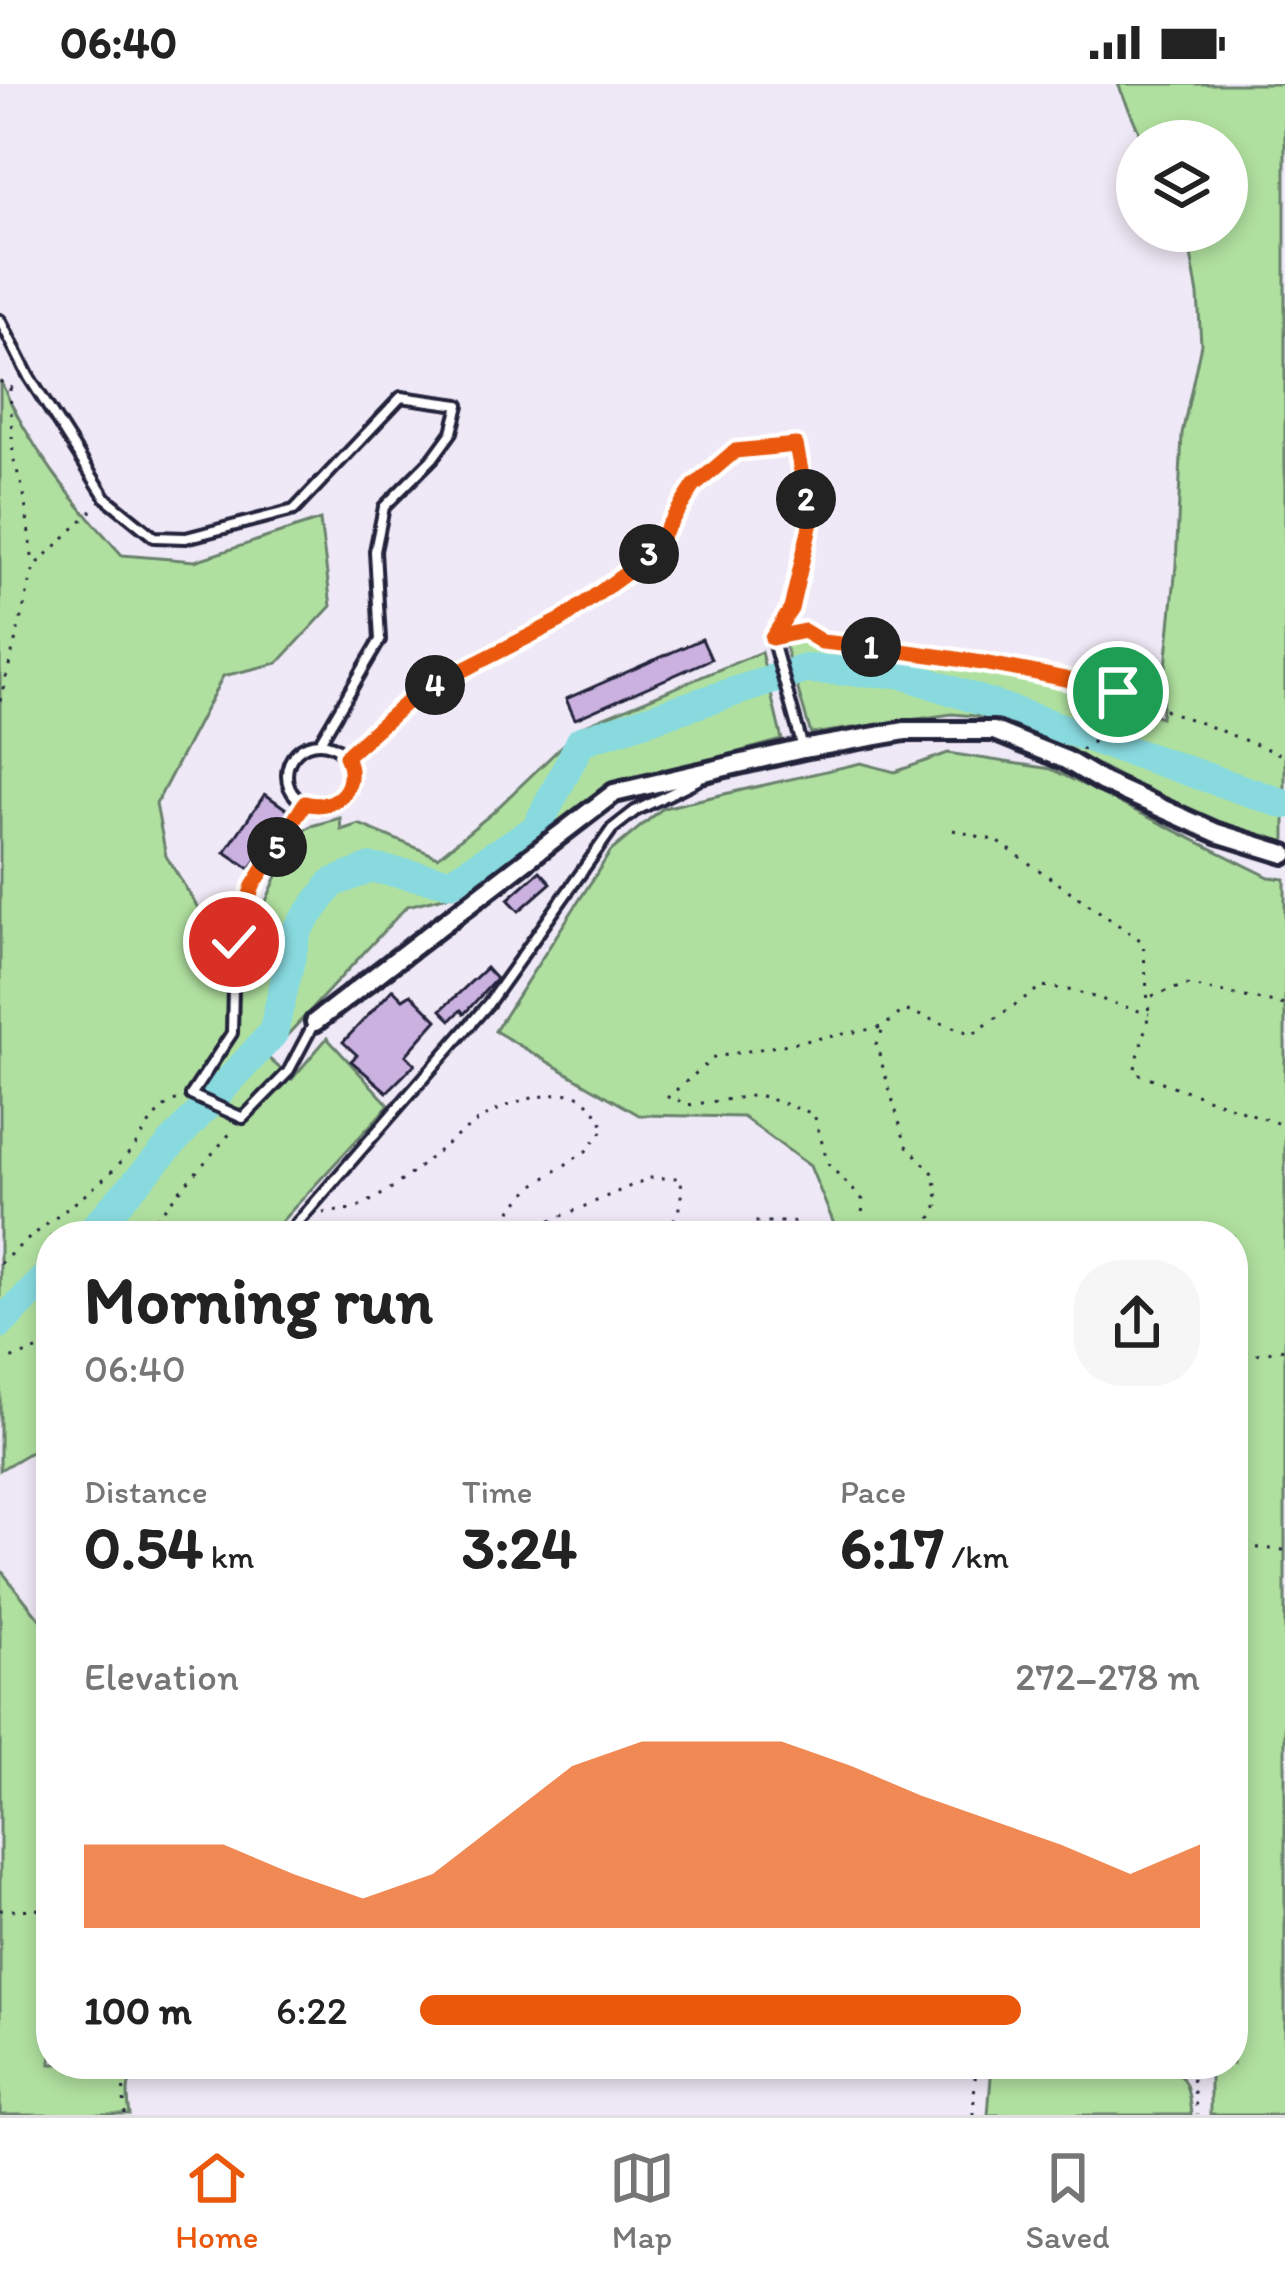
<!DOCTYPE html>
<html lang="en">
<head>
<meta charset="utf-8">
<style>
	body { margin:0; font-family:Itim,sans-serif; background:#f6f6f6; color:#222; height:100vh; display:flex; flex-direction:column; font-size:45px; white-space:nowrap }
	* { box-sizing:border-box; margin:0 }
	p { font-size:39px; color:#767676 }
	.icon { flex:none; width:66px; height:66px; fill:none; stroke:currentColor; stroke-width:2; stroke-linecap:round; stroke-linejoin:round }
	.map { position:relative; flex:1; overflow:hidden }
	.drawer { position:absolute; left:36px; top:1137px; width:1212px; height:858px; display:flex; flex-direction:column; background:#fff; border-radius:48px; box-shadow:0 6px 18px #0003 }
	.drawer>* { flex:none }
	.tools { position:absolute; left:1116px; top:36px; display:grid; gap:24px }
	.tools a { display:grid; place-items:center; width:132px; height:132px; border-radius:50%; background:#fff; box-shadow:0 6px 18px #0003; font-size:60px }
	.pin { position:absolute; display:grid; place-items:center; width:102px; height:102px; color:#fff; margin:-51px; border:6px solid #fff; border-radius:50%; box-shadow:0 3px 12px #0007 }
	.km { position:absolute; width:60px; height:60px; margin:-30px; border-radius:50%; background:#222; color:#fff; font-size:33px; line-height:60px; text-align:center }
	.round { display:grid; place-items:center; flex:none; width:126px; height:126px; border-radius:48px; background:#f6f6f6 }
	.overview { display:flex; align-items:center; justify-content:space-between; height:204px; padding:0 48px }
	h1 { font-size:66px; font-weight:800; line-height:90px }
	.metrics { display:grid; grid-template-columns:repeat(3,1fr); gap:18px; height:204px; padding:12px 48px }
	.metrics div { display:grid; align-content:center }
	.metrics b { font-size:60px; font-weight:800 }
	.metrics small { font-size:33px; font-weight:400 }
	.metrics p { font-size:33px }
	.chart { height:336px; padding:24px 48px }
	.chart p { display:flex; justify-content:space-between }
	.chart svg { width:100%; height:216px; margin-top:12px; fill:#ea580c; opacity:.7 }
	ul { padding:0 48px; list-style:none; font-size:39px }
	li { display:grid; grid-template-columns:192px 144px 1fr; align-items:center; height:90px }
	li i { height:30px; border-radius:15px; background:#ea580c }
	.status { display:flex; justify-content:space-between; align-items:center; height:84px; padding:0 60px; background:#fff; direction:ltr }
	.status svg { height:33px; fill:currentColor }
	.tab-bar { display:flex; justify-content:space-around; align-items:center; height:168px; border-top:3px solid #e0e0e0; background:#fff; font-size:33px; color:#767676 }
	.tab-bar a { display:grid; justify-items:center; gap:6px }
	.tab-bar .on { color:#ea580c }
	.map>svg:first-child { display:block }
	.green { fill:#b0e09f; stroke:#69816d; stroke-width:3 }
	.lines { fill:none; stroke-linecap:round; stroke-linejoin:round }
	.river { stroke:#88dadf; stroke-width:30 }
	.building { fill:#cab1e0; stroke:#22223b; stroke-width:3 }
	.lane-casing { stroke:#22223b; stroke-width:16 }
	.street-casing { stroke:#22223b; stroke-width:26 }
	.path { stroke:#22223b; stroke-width:3; stroke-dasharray:3 9; stroke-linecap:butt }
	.lane { stroke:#fff; stroke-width:8 }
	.street { stroke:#fff; stroke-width:16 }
	.route-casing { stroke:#fff; stroke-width:24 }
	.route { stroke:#ea580c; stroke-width:15 }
</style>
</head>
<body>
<div class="status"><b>06:40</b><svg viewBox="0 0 49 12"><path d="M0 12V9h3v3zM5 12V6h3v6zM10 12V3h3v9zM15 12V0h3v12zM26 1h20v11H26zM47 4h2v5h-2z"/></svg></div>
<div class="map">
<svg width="1285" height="2031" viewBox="0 0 1285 2031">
	<rect width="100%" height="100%" fill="#efe8f6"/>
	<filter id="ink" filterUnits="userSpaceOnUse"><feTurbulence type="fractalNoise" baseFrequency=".00833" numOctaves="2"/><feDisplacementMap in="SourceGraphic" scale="24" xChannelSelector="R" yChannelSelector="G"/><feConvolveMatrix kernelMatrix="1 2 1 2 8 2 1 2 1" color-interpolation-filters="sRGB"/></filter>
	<g filter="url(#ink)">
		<path class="green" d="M1118,0h167v759l-64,-15 -182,-93 -41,-17 -46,-4 -141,20 -26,-88 17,-9c45,18 98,15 146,21 74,10 142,34 213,59l15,-151 6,-132 19,-90 -3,-49 -11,-64h40v-90h-84z
			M0,296c30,69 72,120 122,175l73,6 125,-41 11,86 -53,57 -55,13 -67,128 10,52 60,97 19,-4 50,-114 16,-9 29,-8 1,12 18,-6 79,33 53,-43 92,-88 178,-74 21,88 -176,48 -73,60 -77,46 -49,12 -140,151 25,22 35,-41 62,67 -121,131h-217v204l-51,30z
			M948,669l103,16 218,108 16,2v1236h-75v-51h23v-828h-394l-29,-70 -67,-49 -104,-2 -144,-84 116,-180 52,-43 198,-45 34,9z
			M0,1485l51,64v431h90c-16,14 -14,32 -11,51h-130z
			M992,1980h175c21,13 22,27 24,51h-203z"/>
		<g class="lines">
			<path class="river" d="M87,1152l186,-203 24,-103 35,-47 39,-15 80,14 85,-53 45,-88 224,-72 95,4 385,131
				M0,1240l51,-51"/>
		</g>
		<path class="building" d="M702,555l9,20 -136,60 -9,-20z
			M265,710l24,17 -39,58 -25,-17z
			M540,787l11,12 -32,28 -11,-12z
			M486,884l10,11 -32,35 -3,-4 -10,10 -10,-10z
			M393,905l10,10 8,-5 26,26 -31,35 9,9 -28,28 -36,-31 6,-6 -14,-13z"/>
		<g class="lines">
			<defs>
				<path id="lane" d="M0,236l29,57 77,121 48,39 32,1 108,-28 107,-113 58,8 -7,27 -19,26 -49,49 -9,44 5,89 -60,102
					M287 691a32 32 0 1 1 64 0a32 32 0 1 1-64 0Z
					M346,672l71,-61 146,-76 84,-61 48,-72 40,-35 61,-6 15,77 -20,87 -19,29 31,110
					M305,719l-52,83 -19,56 -2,91 -41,62 52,23 45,-46 26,-49
					M286,1152l202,-232 124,-175 23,-18 63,-31"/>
				<path id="street" d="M315,938l299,-229 189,-44 102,-18h89l72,29 37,22 114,51 68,21"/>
			</defs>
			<use href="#lane" class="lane-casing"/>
			<use href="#street" class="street-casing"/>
			<path class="path" d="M0,297l10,7 9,-5
				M10,304l3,69 11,37 9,70
				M792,550l12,-3 18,11c73,7 148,13 219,30 85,20 164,53 244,84
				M0,617l34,-134 63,-61
				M1081,666l66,-47
				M953,746l44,11 146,101 6,72 -15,58 151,54
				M1152,912l34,-11 99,20
				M882,947l-6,13 30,101 28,29 5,29 -17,33
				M323,1129c11,-2 26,-2 37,-7 71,-32 107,-105 194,-111 2,-1 17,-2 19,-1 16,4 24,21 32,34l-19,23 -56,37 -18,21 -11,27
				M140,1152l94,-107
				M505,1152l57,-20 87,-38h32c2,23 -2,45 -24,58
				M737,1152l15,-14h41l5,14
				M861,1152l2,-36 -35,-36 -14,-50 -56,-19 -69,10 -21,-8 47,-40 168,-30 21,-17 69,24 69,-48 32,5 75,23
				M0,1180c41,-40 91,-67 129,-111 17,-19 24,-44 49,-54
				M1233,1274l52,-9
				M0,1278l43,-14 8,-10
				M1233,1462l52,4
				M0,1826l51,-1
				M1174,1980l18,13 5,38
				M125,2031l-2,-36 9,-15
				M973,2031l3,-51"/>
			<use href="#lane" class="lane"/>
			<use href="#street" class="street"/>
		</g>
	</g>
	<g class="lines" filter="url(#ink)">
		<defs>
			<path id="route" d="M234,858l19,-56 52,-83c32,9 55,-16 41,-47l70,-62 147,-75 84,-61 47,-72 41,-35 61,-6 15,77 -20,87 -19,29 32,-7 18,11c101,10 198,24 296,50"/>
		</defs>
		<use href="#route" class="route-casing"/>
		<use href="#route" class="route"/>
	</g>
</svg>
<div class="tools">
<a><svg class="icon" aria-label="layers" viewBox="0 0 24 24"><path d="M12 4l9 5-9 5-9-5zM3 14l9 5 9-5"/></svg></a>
</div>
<div class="pin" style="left:1118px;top:608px;background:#1e9e55"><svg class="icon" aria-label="arrive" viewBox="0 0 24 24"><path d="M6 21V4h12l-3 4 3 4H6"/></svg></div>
<div class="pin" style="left:234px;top:858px;background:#d93025"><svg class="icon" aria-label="check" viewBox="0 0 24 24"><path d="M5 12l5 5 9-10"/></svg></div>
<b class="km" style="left:871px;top:563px">1</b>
<b class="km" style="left:806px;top:415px">2</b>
<b class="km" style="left:649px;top:470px">3</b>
<b class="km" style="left:435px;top:601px">4</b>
<b class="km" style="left:277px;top:763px">5</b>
<section class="drawer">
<div class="overview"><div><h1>Morning run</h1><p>06:40</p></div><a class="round"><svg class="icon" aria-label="share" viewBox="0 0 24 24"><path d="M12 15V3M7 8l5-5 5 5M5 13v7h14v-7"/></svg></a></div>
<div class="metrics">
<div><p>Distance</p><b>0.54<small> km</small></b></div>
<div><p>Time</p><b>3:24</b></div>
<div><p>Pace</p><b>6:17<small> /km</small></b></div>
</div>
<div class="chart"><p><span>Elevation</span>272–278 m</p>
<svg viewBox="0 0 160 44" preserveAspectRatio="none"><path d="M0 44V27L10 27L20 27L30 33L40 38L50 33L60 22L70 11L80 6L90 6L100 6L110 11L120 17L130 22L140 27L150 33L160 27V44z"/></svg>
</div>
<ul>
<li><b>100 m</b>6:22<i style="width:77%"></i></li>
</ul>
</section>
</div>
<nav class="tab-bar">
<a class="on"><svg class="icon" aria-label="home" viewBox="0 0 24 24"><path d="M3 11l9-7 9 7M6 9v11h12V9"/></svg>Home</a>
<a><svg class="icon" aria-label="map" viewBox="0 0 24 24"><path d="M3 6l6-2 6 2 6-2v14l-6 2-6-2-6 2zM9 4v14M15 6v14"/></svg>Map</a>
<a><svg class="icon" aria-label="saved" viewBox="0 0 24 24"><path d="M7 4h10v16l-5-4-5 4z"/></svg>Saved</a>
</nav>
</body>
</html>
